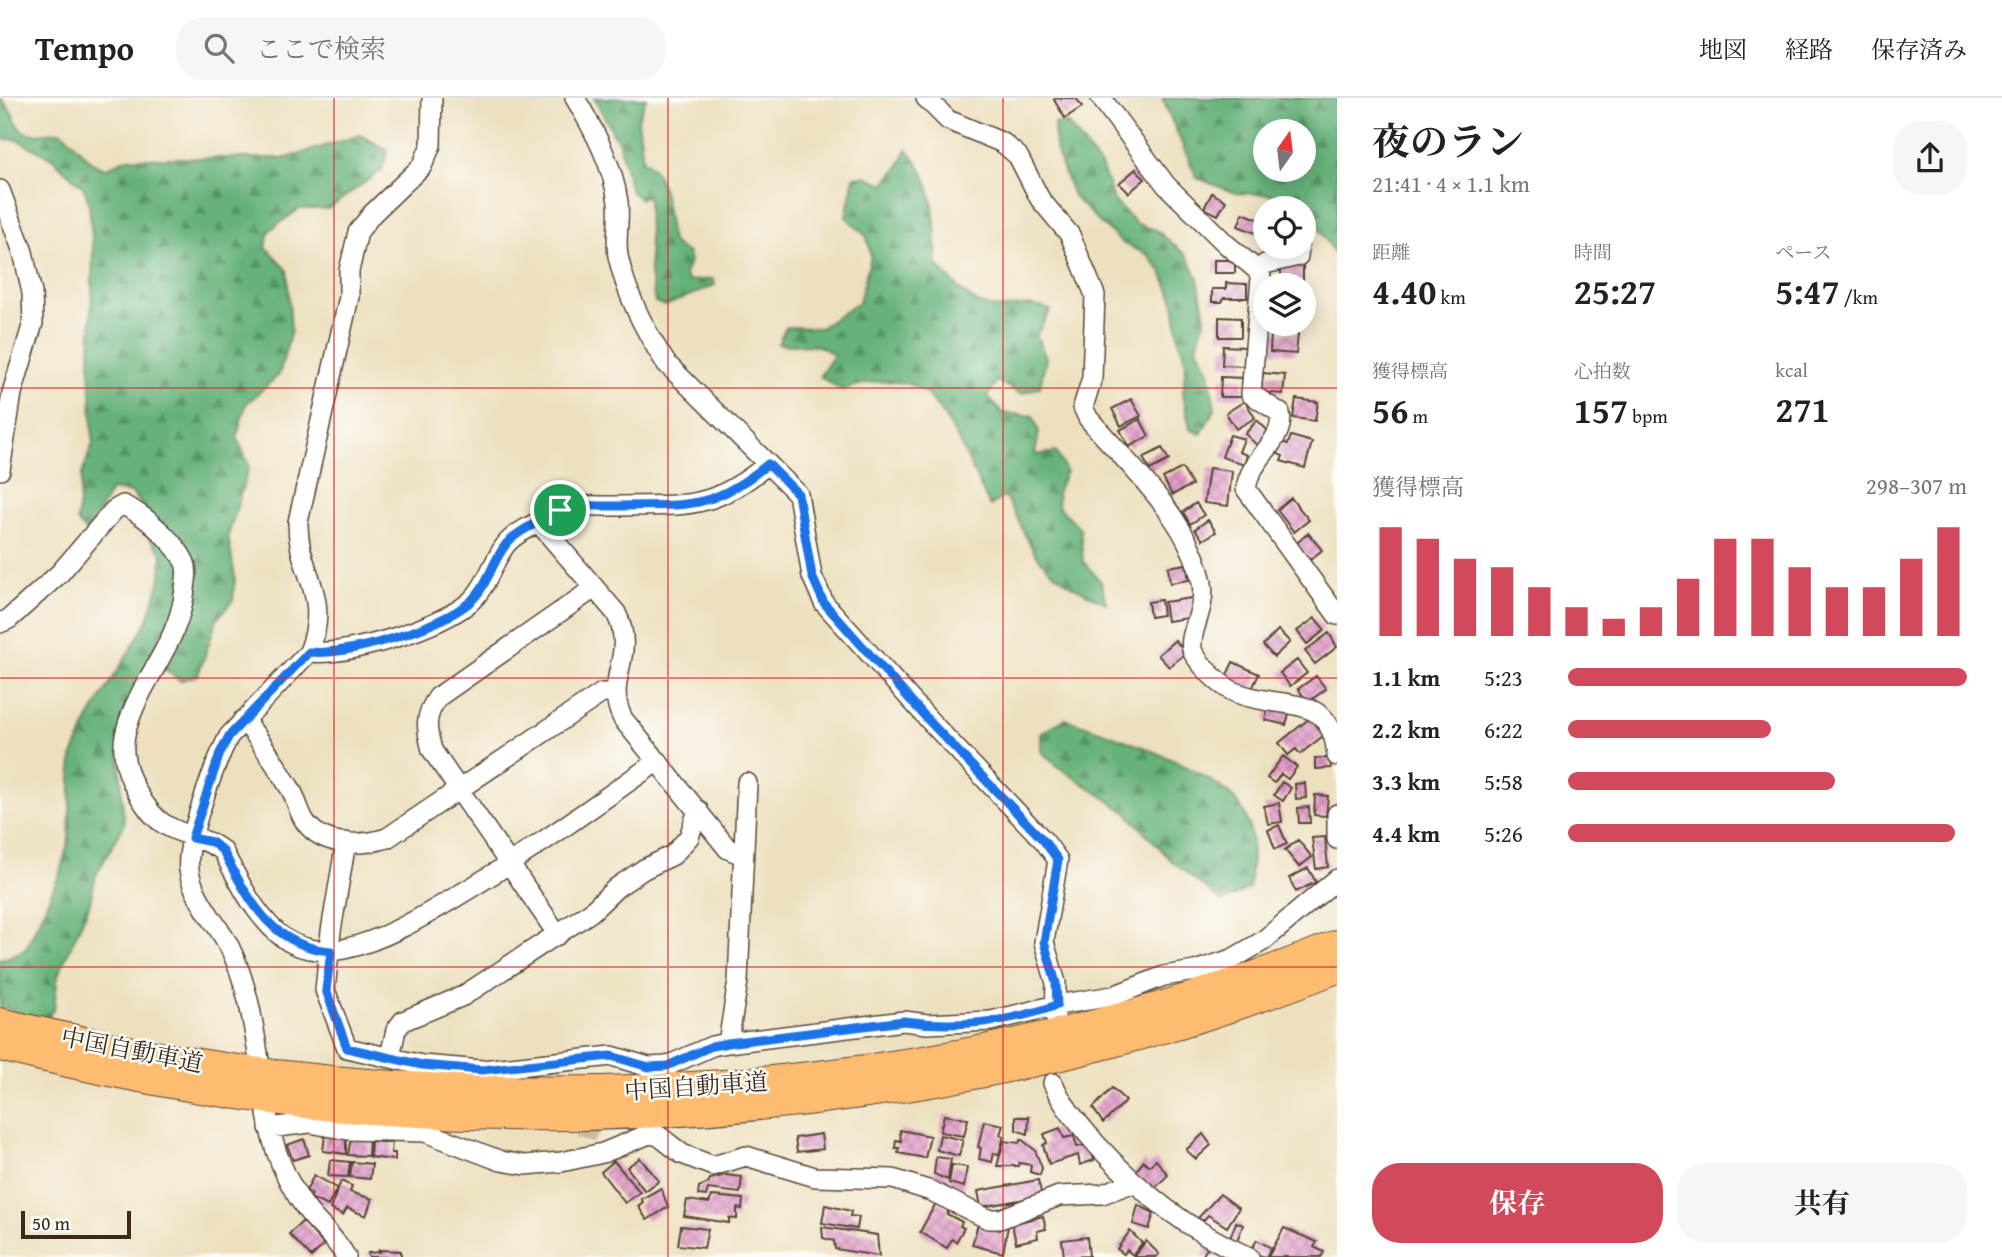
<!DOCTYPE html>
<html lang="ja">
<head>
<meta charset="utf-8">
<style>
	body { margin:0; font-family:"Gentium Book Plus","Noto Serif JP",serif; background:#f6f6f6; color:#222; height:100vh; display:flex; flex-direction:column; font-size:26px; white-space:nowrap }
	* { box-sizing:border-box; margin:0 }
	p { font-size:23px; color:#767676 }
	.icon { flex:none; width:38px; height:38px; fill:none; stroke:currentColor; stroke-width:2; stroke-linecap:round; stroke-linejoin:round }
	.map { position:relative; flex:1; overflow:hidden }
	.sheet { display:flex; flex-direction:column; background:#fff; width:665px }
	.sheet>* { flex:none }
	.needle { width:46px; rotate:14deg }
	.fabs { position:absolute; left:1253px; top:21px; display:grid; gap:14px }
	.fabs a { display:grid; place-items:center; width:63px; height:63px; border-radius:50%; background:#fff; box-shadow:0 4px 18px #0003; font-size:35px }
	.scale { position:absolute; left:21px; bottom:18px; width:110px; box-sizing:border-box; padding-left:7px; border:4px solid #3b2a1e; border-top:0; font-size:19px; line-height:24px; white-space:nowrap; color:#3b2a1e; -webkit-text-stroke:5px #fdfcf7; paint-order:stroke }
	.pin { position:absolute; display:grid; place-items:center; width:60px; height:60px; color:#fff; margin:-30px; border:4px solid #fff; border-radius:50%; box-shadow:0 2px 7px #0007 }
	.round { display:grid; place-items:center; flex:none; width:74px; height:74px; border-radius:28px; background:#f6f6f6 }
	.headline { display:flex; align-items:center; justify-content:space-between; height:119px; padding:0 35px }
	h1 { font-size:38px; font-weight:700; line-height:52px }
	.stats { display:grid; grid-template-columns:repeat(3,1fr); gap:10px; height:119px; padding:7px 35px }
	.stats div { display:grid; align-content:center }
	.stats b { font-size:35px; font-weight:700 }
	.stats small { font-size:19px; font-weight:400 }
	.stats p { font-size:19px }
	.chart { height:196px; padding:14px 35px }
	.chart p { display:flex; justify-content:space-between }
	.chart svg { width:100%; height:126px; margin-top:7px; stroke:#d1495b; stroke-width:6 }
	.primary-button { display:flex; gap:14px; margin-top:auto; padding:14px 35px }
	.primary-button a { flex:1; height:80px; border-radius:28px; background:#d1495b; color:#fff; font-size:28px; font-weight:700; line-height:80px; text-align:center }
	.primary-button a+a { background:#f6f6f6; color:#222 }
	ul { padding:0 35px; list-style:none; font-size:23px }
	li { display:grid; grid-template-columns:112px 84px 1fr; align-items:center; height:52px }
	li i { height:18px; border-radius:9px; background:#d1495b }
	header { display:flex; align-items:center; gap:42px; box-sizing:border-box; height:98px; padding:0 35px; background:#fff; border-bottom:2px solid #e0e0e0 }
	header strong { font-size:33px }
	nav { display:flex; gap:38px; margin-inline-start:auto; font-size:24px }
	.search { width:490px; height:63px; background:#f6f6f6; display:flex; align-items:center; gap:18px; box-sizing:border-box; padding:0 24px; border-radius:28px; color:#767676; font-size:26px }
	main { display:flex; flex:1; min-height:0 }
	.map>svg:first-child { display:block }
	.forest { fill:url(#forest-firs); stroke:#506e4c; stroke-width:2; fill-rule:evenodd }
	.building { fill:url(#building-cross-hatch) }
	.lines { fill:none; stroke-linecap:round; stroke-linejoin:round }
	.minor-tunnel { stroke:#c9bc9f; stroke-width:19; stroke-dasharray:19 10; stroke-linecap:butt }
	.minor-casing { stroke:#564536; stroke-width:22 }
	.highway-casing { stroke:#564536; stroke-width:32 }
	.minor { stroke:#fff; stroke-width:19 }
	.highway { stroke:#febc70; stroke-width:30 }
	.route-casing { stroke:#fff; stroke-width:14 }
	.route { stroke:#1a73e8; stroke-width:9 }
	.grid { fill:none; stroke:#d62828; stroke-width:2; stroke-opacity:0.55 }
	.labels { text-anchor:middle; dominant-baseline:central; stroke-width:5; stroke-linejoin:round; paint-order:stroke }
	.street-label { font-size:24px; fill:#3b2a1e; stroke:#fdfcf7 }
</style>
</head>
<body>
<header>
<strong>Tempo</strong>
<div class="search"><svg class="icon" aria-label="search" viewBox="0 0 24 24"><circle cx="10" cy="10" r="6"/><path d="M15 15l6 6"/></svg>ここで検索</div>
<nav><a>地図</a><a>経路</a><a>保存済み</a></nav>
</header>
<main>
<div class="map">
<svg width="1337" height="1159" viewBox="0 0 1337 1159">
	<defs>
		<pattern id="forest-firs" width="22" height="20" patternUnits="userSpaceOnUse" patternTransform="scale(1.75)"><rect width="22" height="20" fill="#66b27a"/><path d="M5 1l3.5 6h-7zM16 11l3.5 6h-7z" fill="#559163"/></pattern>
		<pattern id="building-cross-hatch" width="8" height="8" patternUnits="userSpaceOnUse" patternTransform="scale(1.75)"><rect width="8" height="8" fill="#e39cca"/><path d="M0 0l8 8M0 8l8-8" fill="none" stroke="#b97fa3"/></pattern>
	</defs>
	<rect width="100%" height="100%" fill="#fdfcf7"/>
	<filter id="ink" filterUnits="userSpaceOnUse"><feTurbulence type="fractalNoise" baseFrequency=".0143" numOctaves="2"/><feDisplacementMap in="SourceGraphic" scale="14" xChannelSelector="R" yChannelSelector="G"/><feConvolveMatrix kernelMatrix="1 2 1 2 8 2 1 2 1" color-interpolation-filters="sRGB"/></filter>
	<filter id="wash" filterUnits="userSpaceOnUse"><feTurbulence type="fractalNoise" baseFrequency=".00686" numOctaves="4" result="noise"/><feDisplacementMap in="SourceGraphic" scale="28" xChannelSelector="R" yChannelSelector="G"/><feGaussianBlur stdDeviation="1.57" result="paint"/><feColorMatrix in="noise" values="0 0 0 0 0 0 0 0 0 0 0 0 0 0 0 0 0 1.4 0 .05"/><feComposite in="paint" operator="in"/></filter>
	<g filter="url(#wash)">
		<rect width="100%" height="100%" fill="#ede0bf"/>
		<path class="forest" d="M0,0c28,24 3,43 60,33 20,13 22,30 45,38l22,-11h160l73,-23 28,15 -6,20 -54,39h-29l-30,22 -3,16 21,23 4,61 -12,44 -33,29 -9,33 12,29 -21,70 7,41 -2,23 -16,19 -19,56 -18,6 -14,-11 -17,4 -30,73 5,78 -28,50 -7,31 -31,69 -4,33 -8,13 -46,-14v-49h6l20,-9 33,-73 10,-36 3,-82 16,-38 60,-100 13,-44 1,-23 -17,-20v-24l-13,-16 -21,-3 -24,44 -10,-13 5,-47 11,-31 -3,-75 3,-118 -4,-46 -5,-16 -32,-30 -36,-19 -16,1z
			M594,0h52l-8,21 5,41c25,14 23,57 29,83l16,10 2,10 -6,10 4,8 25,-2 2,6 -50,21 -10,-4 -5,-28 -2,-76 -3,-2 -5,3 -9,-7 -12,-49z
			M1162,0h175v160l-38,-62 -64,-3 -38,-15zM1304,33v39h-39v-39z
			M1067,25l34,43 14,36 22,22 19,6 31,26 11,22 7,40 -8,29 12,24 6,38 -14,25 -11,-5 -7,-35 3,-33 -7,-20 -5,-40 -12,-29 -15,-18 -23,-10 -24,-21 -27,-27 -18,-49 -1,-23z
			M907,51c30,32 28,75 30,116 18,19 36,45 66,43 21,-1 26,-6 48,2l-15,25 10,23 -6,29 -20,7 -23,-13 -9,15 14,17 31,3 6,16 -4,23 21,-3 10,19 -9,21 1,14 22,22 3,33 18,21 5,21c-26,-12 -54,-26 -71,-50 -12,-18 -17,-39 -31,-57l-14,10c-16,-30 -46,-112 -79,-121 -25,-8 -46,-2 -70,5l-21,-14 14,-21 -15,-9 -41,-2 8,-17 34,1 39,-26 12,-46 -4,-19 -21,-20 8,-40 11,-1 19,8 14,-16z
			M1065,621c42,14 155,51 177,90 14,24 10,53 7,79l-27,14 -50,-41 -45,-48 -70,-47 -16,-15v-18z"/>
		<g id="blocks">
			<path class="building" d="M1056,0h20l6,9 -17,11 -11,-18z
				M1136,71l9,10 -16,14 -10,-10z
				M1212,95l14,8 -8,14 -14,-7z
				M1243,115l20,8 -5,13 -20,-8z
				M1214,162h21v13h-21z
				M1281,167h22v20h-22z
				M1226,185l21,1v14h-23l-2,4h-10v-13h14z
				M1219,219l22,1v19h-22z
				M1271,234l27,2 -2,20 -26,-2z
				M1223,248l22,1 -1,19 -22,-1z
				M1263,275l22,2 -2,19 -22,-2z
				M1221,279l22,1v19h-23z
				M1131,301l10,17 -20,10 -9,-17z
				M1296,301l22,3 -3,19 -22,-3z
				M1245,303l10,17 -19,11 -10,-16z
				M1140,321l9,17 -20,11 -9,-17z
				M1257,322l13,13 -12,13 -13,-12z
				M1230,337l14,4 -5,13 8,3 -3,10 -22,-8z
				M1291,338l21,6 -7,26 -24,-7 2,-5 -5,-2 3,-12 7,2z
				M1162,350l7,12 -19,10 -7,-12z
				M1182,370l10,17 -20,10 -9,-17z
				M1209,370l23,3 -4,35 -24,-3z
				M1291,400l18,22 -15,12 -17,-22z
				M1196,405l8,12 -14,9 -7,-12z
				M1208,422l8,12 -13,8 -8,-11z
				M1308,435l14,17 -12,10 -14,-16z
				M1186,466l3,16 -19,3 -2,-16z
				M1192,500l3,19 -28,4 -3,-19z
				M1161,502l2,15 -13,2 -2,-15z
				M1315,520l10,12 -18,14 -10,-13z
				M1278,532l12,12 -16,15 -11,-12z
				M1329,535l8,14 -22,17 -10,-13z
				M1175,542l11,13 -17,14 -11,-12z
				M1297,562l10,13 -17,13 -10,-13z
				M1233,564l26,12 -8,17 -26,-12z
				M1316,578l10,13 -18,13 -10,-13z
				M1269,606l21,6 -4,15 -21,-5z
				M1310,620l13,18 -23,18 -4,-5 -8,6 -9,-12z
				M1283,658l14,11 -9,12 -7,-5 -7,9 -7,-5z
				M1315,660h15l1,10 -16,1z
				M1282,684l9,6 -8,13 -9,-6z
				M1305,685l1,15 -10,1 -1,-15z
				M1315,697l13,1 -2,20 -12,-1z
				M1279,705l3,19 -14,2 -4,-18z
				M1309,709l1,16h-11l-1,-15z
				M1279,727l8,19 -12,5 -7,-19z
				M1325,739l3,30 -12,2 -4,-31z
				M1298,742l14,17 -13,10 -14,-17z
				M1308,770l8,14 -20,10 -7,-14z
				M1112,990l14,13 -23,22 -10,-15z
				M944,1017l24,4 -4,17 -24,-4z
				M1016,1019h13l-1,17 -12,-4z
				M984,1023l19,4 -3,10 4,1 -5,18 -5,-1 -2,9 -13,-3 2,-11 -3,-1z
				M1060,1030l4,10 10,-2 3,11 13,-3 4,16 -14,5 -2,-10 -29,9 -6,-19 4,-2 -3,-9z
				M900,1032l30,6 -5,22 -27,-5 1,-5h-4l1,-8 5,1z
				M821,1036l2,15 -26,3 -2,-14z
				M1203,1036l8,11 -15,14 -10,-9z
				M325,1037l21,3v16l-23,-3z
				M940,1037l23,5 -4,16 -22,-6z
				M351,1040l18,2 -1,16 -20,-1z
				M304,1041l5,16 -16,5 -6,-15z
				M1021,1041l14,11 7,18 -2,7 -10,-3 1,-7 -12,-2 -1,3h-21l7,-25 15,2z
				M371,1043l21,2 -1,10h4v7l-25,-3z
				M936,1059l15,2 -3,21 -14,-6z
				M640,1060l19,23 -14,10 -18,-24z
				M330,1062l20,2 -2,15 -20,-1z
				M1156,1062l12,15 -17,17 -17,-19 10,-12 5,5z
				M614,1063l26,31 -15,11 -24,-31z
				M352,1064l20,2 -2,15 -20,-2z
				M952,1067l15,2 -3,20 -15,-4z
				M314,1077l23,13 -9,18 -18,-8 2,-4 -6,-3z
				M726,1077l16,2 -2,16 -32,-4 -2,7 -8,-1 1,-8 9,-4 2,-4z
				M1038,1082l4,16 -61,11 -3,-16z
				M341,1083l11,5 -2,6 22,7 -6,17 -19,-8 -4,7 -13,-6z
				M661,1090l7,19 -21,13 -9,-14 5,-4 -2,-3z
				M1220,1096l19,14 -12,19 -19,-12 -5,6 -5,-3z
				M712,1098l31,3 -1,10 -5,-1v11l-8,-1v5l-45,-7 3,-16 22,3z
				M937,1103l13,7 -3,6 15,8 -2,4 4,2 -8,14 -4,-3 -5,9 -27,-16z
				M825,1107l26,6 -1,5 9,1 -2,12 -35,-6z
				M1138,1107l16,8 -5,16 -16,-5z
				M1043,1118l3,13 -9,2 1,7 -22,5 -4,-19z
				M303,1123l21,24 -13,12 -22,-23z
				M1236,1124l7,3 -7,18 -7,-2z
				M978,1126l22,6 1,-5 7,1 -5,27 -31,-8z
				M681,1128l27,3 -4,19 -26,-3z
				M822,1129l55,8 2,21 -44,-7 -1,-8 -11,-3z
				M1284,1130l33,14 -3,5 10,5 -3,5h-53z
				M1130,1133l12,12 -9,12 -6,-5 -3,4 -7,-5z
				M1087,1139l2,19 -25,1 -2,-17z
				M1257,1142l14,8 -5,9 -11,-3 -3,-6z
				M1146,1143l13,13 -3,3h-22z
				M1209,1146l25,13h-32z
				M379,1152l22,1v6h-32l-1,-4 12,-1z"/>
		</g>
	</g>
	<g filter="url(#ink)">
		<use href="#blocks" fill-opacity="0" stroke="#564536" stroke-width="2"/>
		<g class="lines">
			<path class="minor-tunnel" d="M586,1039l12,-32"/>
			<defs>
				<path id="minor" d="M575,0c19,32 38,67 43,104 2,18 -3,36 0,54 8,37 27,75 48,107l132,131 14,82 12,27 107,119 113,119 14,19 -14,82 12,41 -1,33
					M926,0l22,22 55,23 15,13 22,43 30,36 25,60 -3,83 -9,29 5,11c41,48 102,101 114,165 5,27 -18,56 -8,71 9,14 27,33 43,39 45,18 95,-3 100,63
					M1101,0l65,87 60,59 31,26 4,7 -10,117 29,19c6,28 -30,44 -34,76l91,126
					M0,92l23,62 9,41 1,30 -21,70 -12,77
					M1257,172l8,-6 33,-8 1,-9
					M539,425l77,90c22,44 -14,66 7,106l105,130 14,6
					M0,525l9,-4 51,-46 54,-63 9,-5c16,7 27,17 39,28 8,8 18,18 23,30 3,7 1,18 0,26 -6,56 -46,91 -59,142 -8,28 7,58 23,79 19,26 51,23 74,41 15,29 35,71 65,90 15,9 39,12 56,8 41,-9 80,-33 115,-54 69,-41 133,-88 199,-134
					M309,554c40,4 130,-24 161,-50 18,-16 22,-41 37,-59 12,-13 34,-22 50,-31 15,-8 35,-6 52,-6 74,-2 98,8 159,-42
					M243,622c18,19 33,46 47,68 7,11 8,24 16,35 18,24 56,23 81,15l215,-145 13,-1
					M1337,716v25
					M346,744l-15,89 -6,59 22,58 75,17 60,5 130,-14 37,11 18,-1 45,-20 16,-3 176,-22 23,3 64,-3 66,-16 56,-9 51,-20 31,-5 37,-12 31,-18 74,-62
					M558,837l-126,-185c-6,-22 -8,-34 6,-53l155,-108
					M728,945l10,-62 9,-198
					M390,958l6,-26 7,-9 60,-25 128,-84 25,-24 28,-19 29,-14 16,-18 9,-27
					M259,962c-6,-39 -12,-78 -30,-114 -13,-24 -36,-48 -40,-76 -4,-28 26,-107 40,-134l80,-84c23,-60 -12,-78 -11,-130l51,-225v-26l9,-39 14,-18 50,-48 9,-21 1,-47
					M1053,985c10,24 27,42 44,62 45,49 91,85 152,112
					M267,1016c5,33 20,70 40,96 13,17 29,28 39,47
					M269,1030l41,-5 38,7 77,2 76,29 24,4 36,-3 42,-9 46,-19 10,2 23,18 31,12 33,-10 69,21 78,2 38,12 57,28h12l59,-23 43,-2 30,-11"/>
				<path id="highway" d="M0,925c91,21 183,41 275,52 351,42 733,5 1062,-130
					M0,948c121,30 246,54 370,63 327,24 662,-20 967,-141"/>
			</defs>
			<use href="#minor" class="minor-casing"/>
			<use href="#highway" class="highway-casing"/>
			<use href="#minor" class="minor"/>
			<use href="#highway" class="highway"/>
		</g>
	</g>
	<g class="lines" filter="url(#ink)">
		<defs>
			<path id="route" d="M768,366l30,30 14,82 12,27 106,119 114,119 14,19 -14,82 12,41 1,22c-48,18 -103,23 -153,16l-176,22 -16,3 -45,20 -18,1 -38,-11 -129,14 -60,-5 -75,-17 -21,-58 5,-39c-60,-4 -83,-53 -108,-100l-11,-9 -20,-4 28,-85 9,-17 80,-84c40,4 130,-24 161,-50 18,-16 22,-41 37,-59 12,-13 34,-22 50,-31 15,-8 35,-6 52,-6 74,-2 98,8 159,-42z"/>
		</defs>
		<use href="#route" class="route-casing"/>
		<use href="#route" class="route"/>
	</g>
	<path class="grid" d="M334,0v1159M668,0v1159M1003,0v1159M0,290h1337M0,580h1337M0,869h1337"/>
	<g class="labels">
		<g class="street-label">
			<text transform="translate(132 952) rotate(11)">中国自動車道</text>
			<text transform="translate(696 988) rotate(-4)">中国自動車道</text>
		</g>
	</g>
</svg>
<div class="fabs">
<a><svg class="needle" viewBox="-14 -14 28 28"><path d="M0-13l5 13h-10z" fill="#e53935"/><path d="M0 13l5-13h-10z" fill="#767676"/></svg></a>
<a><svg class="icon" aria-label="locate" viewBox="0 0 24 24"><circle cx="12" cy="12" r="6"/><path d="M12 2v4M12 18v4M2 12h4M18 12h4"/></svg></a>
<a><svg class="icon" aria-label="layers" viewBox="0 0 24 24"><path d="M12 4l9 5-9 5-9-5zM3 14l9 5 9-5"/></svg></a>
</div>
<div class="scale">50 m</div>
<div class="pin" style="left:560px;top:412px;background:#1e9e55"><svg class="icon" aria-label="arrive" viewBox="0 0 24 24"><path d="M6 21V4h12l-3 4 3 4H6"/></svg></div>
</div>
<section class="sheet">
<div class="headline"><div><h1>夜のラン</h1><p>21:41 · 4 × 1.1 km</p></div><a class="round"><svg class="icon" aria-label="share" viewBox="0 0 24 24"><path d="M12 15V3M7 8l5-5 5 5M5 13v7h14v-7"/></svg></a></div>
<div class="stats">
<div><p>距離</p><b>4.40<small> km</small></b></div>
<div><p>時間</p><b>25:27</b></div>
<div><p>ペース</p><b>5:47<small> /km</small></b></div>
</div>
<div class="stats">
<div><p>獲得標高</p><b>56<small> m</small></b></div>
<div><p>心拍数</p><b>157<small> bpm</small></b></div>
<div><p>kcal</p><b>271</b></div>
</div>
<div class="chart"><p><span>獲得標高</span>298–307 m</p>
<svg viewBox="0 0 160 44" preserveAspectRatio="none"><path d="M5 44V6M15 44V10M25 44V17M35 44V20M45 44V27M55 44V34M65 44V38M75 44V34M85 44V24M95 44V10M105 44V10M115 44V20M125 44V27M135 44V27M145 44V17M155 44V6"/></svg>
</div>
<ul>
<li><b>1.1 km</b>5:23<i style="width:100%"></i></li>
<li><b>2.2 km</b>6:22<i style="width:51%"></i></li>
<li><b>3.3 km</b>5:58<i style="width:67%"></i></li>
<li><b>4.4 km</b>5:26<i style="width:97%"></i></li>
</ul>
<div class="primary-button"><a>保存</a><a>共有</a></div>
</section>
</main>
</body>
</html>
